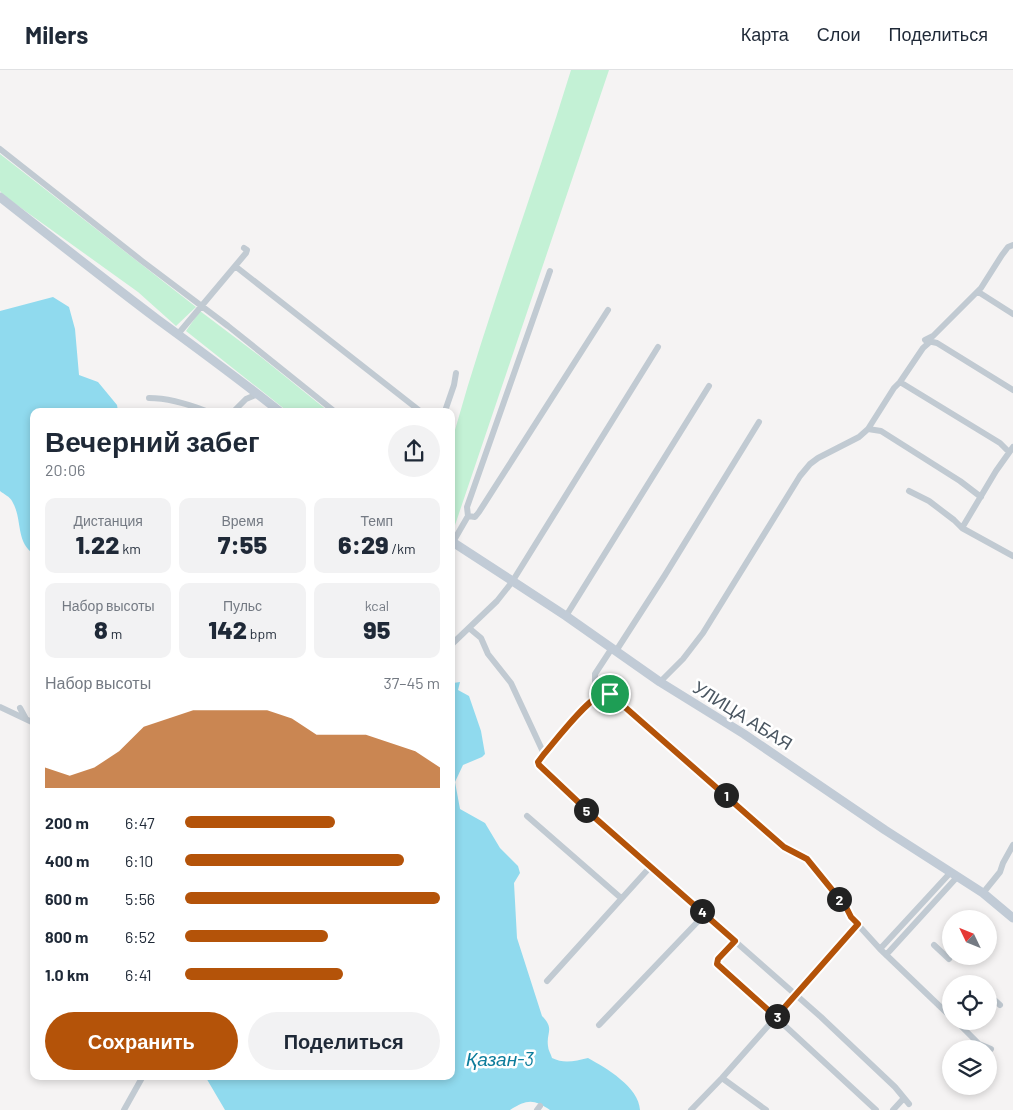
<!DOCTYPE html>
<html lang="ru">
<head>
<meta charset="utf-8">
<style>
	body { margin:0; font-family:Barlow,sans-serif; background:#f2f2f3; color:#1f2937; height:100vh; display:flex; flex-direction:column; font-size:19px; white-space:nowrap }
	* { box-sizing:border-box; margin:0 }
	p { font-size:16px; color:#747a83 }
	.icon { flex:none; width:28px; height:28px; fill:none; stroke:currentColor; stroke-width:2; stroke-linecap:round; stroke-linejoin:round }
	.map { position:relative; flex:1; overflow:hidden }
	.panel { position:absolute; left:30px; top:338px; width:425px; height:672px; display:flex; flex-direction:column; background:#fff; border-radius:10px; box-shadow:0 2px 8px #0003 }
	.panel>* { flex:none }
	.needle { width:32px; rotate:313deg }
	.controls { position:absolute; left:942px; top:840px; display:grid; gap:10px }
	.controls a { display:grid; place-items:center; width:55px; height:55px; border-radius:50%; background:#fff; box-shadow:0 2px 8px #0003; font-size:25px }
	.pin { position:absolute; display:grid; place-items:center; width:42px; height:42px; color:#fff; margin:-21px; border:2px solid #fff; border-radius:50%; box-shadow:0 1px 5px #0007 }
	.km { position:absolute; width:25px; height:25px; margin:-12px; border-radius:50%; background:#222; color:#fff; font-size:14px; line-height:25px; text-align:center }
	.round { display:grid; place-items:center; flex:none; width:52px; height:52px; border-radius:26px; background:#f2f2f3 }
	.overview { display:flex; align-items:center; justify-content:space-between; height:85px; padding:0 15px }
	h1 { font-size:28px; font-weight:800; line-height:38px }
	.figures { display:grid; grid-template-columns:repeat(3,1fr); gap:8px; height:85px; padding:5px 15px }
	.figures div { display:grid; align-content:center; border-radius:10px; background:#f2f2f3; text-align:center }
	.figures b { font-size:25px; font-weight:800 }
	.figures small { font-size:14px; font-weight:400 }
	.figures p { font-size:14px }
	.chart { height:140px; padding:10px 15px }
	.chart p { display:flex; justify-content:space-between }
	.chart svg { width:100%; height:90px; margin-top:5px; fill:#b45309; opacity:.7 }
	.action { display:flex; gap:10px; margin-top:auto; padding:10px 15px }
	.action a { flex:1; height:58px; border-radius:30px; background:#b45309; color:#fff; font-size:20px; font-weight:800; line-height:58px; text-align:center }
	.action a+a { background:#f2f2f3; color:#1f2937 }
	ul { padding:0 15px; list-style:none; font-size:16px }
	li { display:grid; grid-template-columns:80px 60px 1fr; align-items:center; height:38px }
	li i { height:12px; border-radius:6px; background:#b45309 }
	header { display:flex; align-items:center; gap:30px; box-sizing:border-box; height:70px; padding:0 25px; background:#fff; border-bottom:1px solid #e0e1e3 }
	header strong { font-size:24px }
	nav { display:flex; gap:28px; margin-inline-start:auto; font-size:18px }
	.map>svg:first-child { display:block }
	.green { fill:#c3f1d5 }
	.water { fill:#90daee }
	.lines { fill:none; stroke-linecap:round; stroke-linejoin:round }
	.minor { stroke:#c1cad2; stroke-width:6 }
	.secondary { stroke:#c1cbd6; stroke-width:9 }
	.route-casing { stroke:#fff; stroke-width:10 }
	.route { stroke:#b45309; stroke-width:6 }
	.labels { text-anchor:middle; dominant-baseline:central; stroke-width:5; stroke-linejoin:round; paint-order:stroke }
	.street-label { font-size:18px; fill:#4a5661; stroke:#fff }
	.water-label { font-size:19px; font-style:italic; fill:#0c7c9b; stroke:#fff }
</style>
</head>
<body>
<header>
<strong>Milers</strong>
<nav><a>Карта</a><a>Слои</a><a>Поделиться</a></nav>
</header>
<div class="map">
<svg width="1013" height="1040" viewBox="0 0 1013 1040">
	<rect width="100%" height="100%" fill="#f5f3f3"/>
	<path class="green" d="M571,0h38l-157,464 -1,-96 4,-8c34,-121 79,-239 116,-360z
		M0,84l196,153 -20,19 -38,-34 -135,-97 -3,-4z
		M200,241l61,46 67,54h-41l-101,-80z"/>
	<path class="water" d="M53,227l16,10 6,22 4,46 19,7 19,23 1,6h-84v143c-19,-12 -11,-35 -22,-53 -2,-4 -8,-7 -12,-10v-180z
		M451,611l2,2 7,-1 -2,8 11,6 12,35 4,23 -3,3 -19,8 -8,17 5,27 25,14 15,25 18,18 2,7 -6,10 3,55 25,78c13,13 4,16 6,30 0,4 3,8 4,12 12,6 23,3 36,0 18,10 51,29 52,52h-90c-16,-11 -23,-11 -40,0h-285l-20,-34h246z"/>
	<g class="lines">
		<path class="minor" d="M0,79l142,112 86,65 106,85
			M235,196l185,145
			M550,201l-83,236 1,9 7,1 4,-5 129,-202
			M977,223h3l33,21
			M178,264l68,-81 1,-3 -3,-2
			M925,270l8,-4 48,-48 21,-33 6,-8 5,-2
			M928,271l9,2 76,47
			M900,312l100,61 9,9
			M149,328c20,0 39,6 57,13
			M234,341l12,-12 12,-5
			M445,341l9,-26 2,-12
			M868,359l13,2 79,50 21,16
			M909,421l20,10 25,19 8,8 51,28
			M962,458l34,-57 17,-24
			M453,472l15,-26
			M566,546l143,-230
			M469,558l12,10 7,16 23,29 33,71
			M451,575l46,-44 15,-19 146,-235
			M612,578l-17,26v8l89,75 100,90 23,12 39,48 5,10 29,32 71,68
			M616,581l49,-76 94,-153
			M660,612l23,-23 20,-26 97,-157 10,-12 8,-6 41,-21 9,-8 26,-41 6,-6 23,-34 8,-7
			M609,624l-11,1 -5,4 -49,55 -6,8 1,3 55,52 227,200 74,70 14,17
			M0,637l34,16
			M20,638l6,11
			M527,746l94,82
			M983,823l17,-21 3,-9 10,-18
			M735,871l-17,18 -1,4 159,147
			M934,875l15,14
			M880,879l71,-77
			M886,885l72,-79
			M547,911l104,-115
			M989,925l11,10
			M956,951l23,23 12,5
			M599,955l106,-111
			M722,1008l44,32
			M124,1040l19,-34
			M537,1040l3,-4
			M691,1040l31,-32 136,-154
			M893,1040l11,-12"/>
		<path class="secondary" d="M0,127c52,41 104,82 157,122 41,30 82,60 122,92
			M451,471l115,75 94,66 84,52 141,96 98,63 30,25"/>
	</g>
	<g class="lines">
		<defs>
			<path id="route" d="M603,624h7l174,153 23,12 39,48 5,10 7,7 -82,93 -59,-53 1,-5 17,-18 -141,-124 -55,-52 -1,-3 6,-8c12,-14 44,-56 59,-60z"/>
		</defs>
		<use href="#route" class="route-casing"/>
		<use href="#route" class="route"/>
	</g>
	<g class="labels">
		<g class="street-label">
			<text transform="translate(743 645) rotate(32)">УЛИЦА АБАЯ</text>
		</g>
		<g class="water-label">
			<text x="500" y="988">Қазан-3</text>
		</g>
	</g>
</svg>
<div class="controls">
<a><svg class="needle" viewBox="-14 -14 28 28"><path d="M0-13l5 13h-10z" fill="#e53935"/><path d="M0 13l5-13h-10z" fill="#747a83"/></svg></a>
<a><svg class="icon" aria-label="locate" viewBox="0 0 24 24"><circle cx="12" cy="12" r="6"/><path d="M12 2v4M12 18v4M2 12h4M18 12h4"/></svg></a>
<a><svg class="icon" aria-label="layers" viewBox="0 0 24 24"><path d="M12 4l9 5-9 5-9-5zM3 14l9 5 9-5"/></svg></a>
</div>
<div class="pin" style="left:610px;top:624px;background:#1e9e55"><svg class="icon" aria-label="arrive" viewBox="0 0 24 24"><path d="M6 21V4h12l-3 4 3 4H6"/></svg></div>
<b class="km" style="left:726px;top:725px">1</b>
<b class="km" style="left:839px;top:829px">2</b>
<b class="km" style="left:777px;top:946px">3</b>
<b class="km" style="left:702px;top:841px">4</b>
<b class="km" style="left:586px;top:740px">5</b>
<section class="panel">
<div class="overview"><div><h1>Вечерний забег</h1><p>20:06</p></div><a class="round"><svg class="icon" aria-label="share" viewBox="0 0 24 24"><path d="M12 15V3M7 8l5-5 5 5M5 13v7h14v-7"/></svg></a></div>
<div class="figures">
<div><p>Дистанция</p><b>1.22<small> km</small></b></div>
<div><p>Время</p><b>7:55</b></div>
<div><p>Темп</p><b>6:29<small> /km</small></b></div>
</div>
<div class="figures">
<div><p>Набор высоты</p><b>8<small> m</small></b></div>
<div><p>Пульс</p><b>142<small> bpm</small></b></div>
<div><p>kcal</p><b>95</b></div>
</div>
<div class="chart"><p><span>Набор высоты</span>37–45 m</p>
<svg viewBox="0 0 160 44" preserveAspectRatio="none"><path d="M0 44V34L10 38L20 34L30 26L40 14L50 10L60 6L70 6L80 6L90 6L100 10L110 18L120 18L130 18L140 22L150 26L160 34V44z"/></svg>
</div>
<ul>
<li><b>200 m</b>6:47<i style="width:59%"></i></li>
<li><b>400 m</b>6:10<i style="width:86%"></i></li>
<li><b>600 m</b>5:56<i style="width:100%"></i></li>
<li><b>800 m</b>6:52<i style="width:56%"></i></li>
<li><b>1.0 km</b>6:41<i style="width:62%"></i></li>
</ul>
<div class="action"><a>Сохранить</a><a>Поделиться</a></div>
</section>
</div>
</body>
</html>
